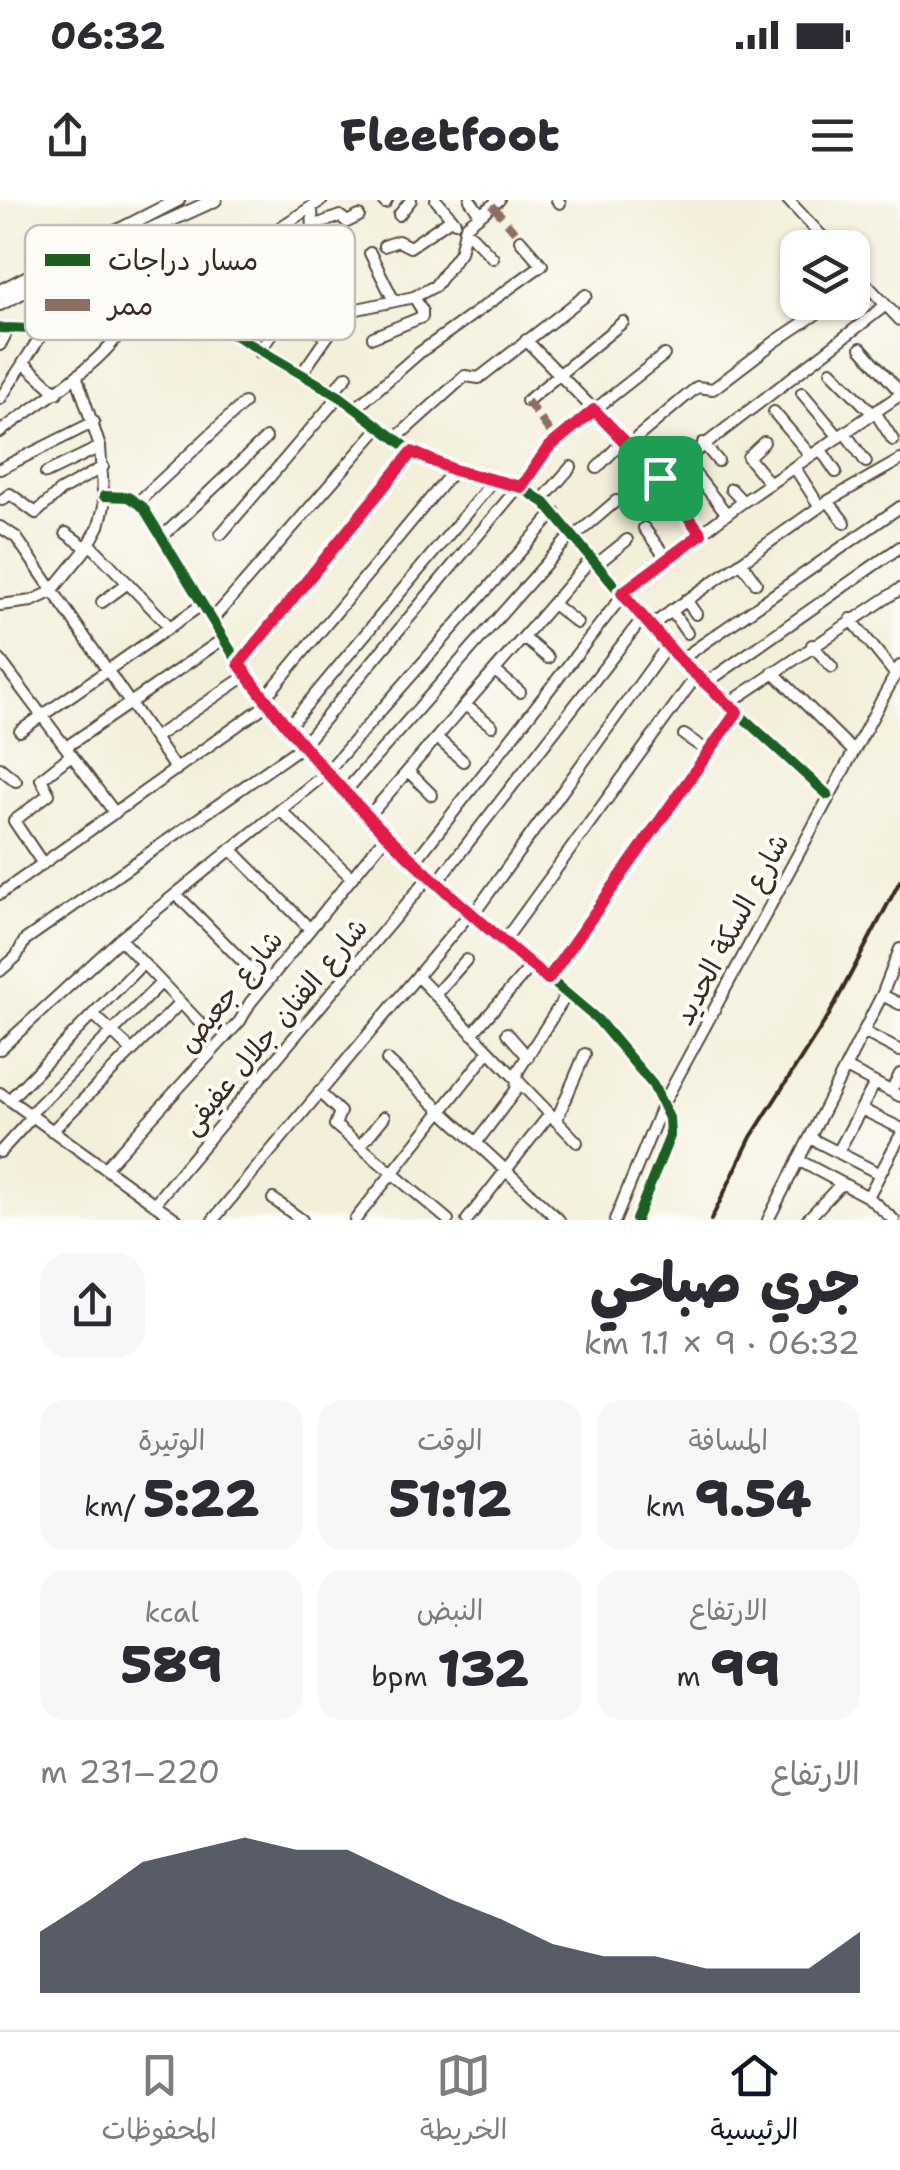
<!DOCTYPE html>
<html lang="ar">
<head>
<meta charset="utf-8">
<style>
	body { margin:0; font-family:"Shantell Sans","Playpen Sans Arabic",sans-serif; background:#f7f7f7; color:#2b2b33; direction:rtl; height:100vh; display:flex; flex-direction:column; font-size:38px; white-space:nowrap }
	* { box-sizing:border-box; margin:0 }
	p { font-size:32px; color:#7c7c81 }
	.icon { flex:none; width:55px; height:55px; fill:none; stroke:currentColor; stroke-width:2; stroke-linecap:round; stroke-linejoin:round }
	.map { position:relative; height:1020px; overflow:hidden; direction:ltr }
	.sheet { display:flex; flex-direction:column; background:#fff; flex:1 }
	.sheet>* { flex:none }
	.fabs { position:absolute; left:780px; top:30px; display:grid; gap:20px }
	.fabs a { display:grid; place-items:center; width:90px; height:90px; border-radius:20px; background:#fff; box-shadow:0 2px 8px #0004; font-size:50px }
	.pin { position:absolute; display:grid; place-items:center; width:85px; height:85px; color:#fff; margin:-42px; border-radius:20px; box-shadow:0 5px 15px #0006 }
	.round { display:grid; place-items:center; flex:none; width:105px; height:105px; border-radius:30px; background:#f7f7f7 }
	.overview { display:flex; align-items:center; justify-content:space-between; height:170px; padding:0 40px }
	h1 { font-size:55px; font-weight:800; line-height:75px }
	.stats { display:grid; grid-template-columns:repeat(3,1fr); gap:15px; height:170px; padding:10px 40px }
	.stats div { display:grid; align-content:center; border-radius:25px; background:#f7f7f7; text-align:center }
	.stats b { font-size:50px; font-weight:800 }
	.stats small { font-size:28px; font-weight:400 }
	.stats p { font-size:28px }
	.chart { height:280px; padding:20px 40px }
	.chart p { display:flex; justify-content:space-between }
	.chart svg { width:100%; height:180px; margin-top:10px; fill:#111827; opacity:.7 }
	.status { display:flex; justify-content:space-between; align-items:center; height:70px; padding:0 50px; background:#fff; direction:ltr }
	.status svg { height:28px; fill:currentColor }
	header { display:flex; justify-content:space-between; align-items:center; height:130px; padding:0 40px; background:#fff; font-size:45px; font-weight:800 }
	.dock { display:flex; justify-content:space-around; align-items:center; height:140px; border-top:2px solid #e1e1e2; background:#fff; font-size:28px; color:#7c7c81 }
	.dock a { display:grid; justify-items:center; gap:5px }
	.dock .on { color:#111827 }
	.map>svg:first-child { display:block }
	.lines { fill:none; stroke-linecap:round; stroke-linejoin:round }
	.minor-casing { stroke:#57483a; stroke-width:14 }
	.major-casing { stroke:#57483a; stroke-width:16 }
	.minor { stroke:#fff; stroke-width:10 }
	.major { stroke:#fff; stroke-width:12 }
	.rail { stroke:#3b2a1e; stroke-width:4 }
	.quiet { stroke:#8d6e63; stroke-width:8; stroke-dasharray:15 8; stroke-linecap:butt }
	.cycleway-casing { stroke:#fdfcf7; stroke-width:16 }
	.cycleway { stroke:#1b5e20; stroke-width:10 }
	.route-casing { stroke:#fff; stroke-width:20 }
	.route { stroke:#e11d48; stroke-width:12 }
	.labels { text-anchor:middle; dominant-baseline:central; stroke-width:8; stroke-linejoin:round; paint-order:stroke }
	.street-label { font-size:28px; fill:#3b2a1e; stroke:#fdfcf7 }
	.key { fill:#fdfcf7; stroke:#c3bdb6; stroke-width:2.5 }
	.key-label { font-size:28px; fill:#3b2a1e }
</style>
</head>
<body>
<div class="status"><b>06:32</b><svg viewBox="0 0 49 12"><path d="M0 12V9h3v3zM5 12V6h3v6zM10 12V3h3v9zM15 12V0h3v12zM26 1h20v11H26zM47 4h2v5h-2z"/></svg></div>
<header><svg class="icon" aria-label="menu" viewBox="0 0 24 24"><path d="M4 6h16M4 12h16M4 18h16"/></svg>Fleetfoot<svg class="icon" aria-label="share" viewBox="0 0 24 24"><path d="M12 15V3M7 8l5-5 5 5M5 13v7h14v-7"/></svg></header>
<div class="map">
<svg width="900" height="1020" viewBox="0 0 900 1020">
	<rect width="100%" height="100%" fill="#fdfcf7"/>
	<filter id="ink" filterUnits="userSpaceOnUse"><feTurbulence type="fractalNoise" baseFrequency=".01" numOctaves="2"/><feDisplacementMap in="SourceGraphic" scale="20" xChannelSelector="R" yChannelSelector="G"/><feConvolveMatrix kernelMatrix="1 2 1 2 8 2 1 2 1" color-interpolation-filters="sRGB"/></filter>
	<filter id="wash" filterUnits="userSpaceOnUse"><feTurbulence type="fractalNoise" baseFrequency=".0048" numOctaves="4" result="noise"/><feDisplacementMap in="SourceGraphic" scale="40" xChannelSelector="R" yChannelSelector="G"/><feGaussianBlur stdDeviation="2.25" result="paint"/><feColorMatrix in="noise" values="0 0 0 0 0 0 0 0 0 0 0 0 0 0 0 0 0 1.4 0 .05"/><feComposite in="paint" operator="in"/></filter>
	<g filter="url(#wash)">
		<rect width="100%" height="100%" fill="#f3efda"/>
	</g>
	<g filter="url(#ink)">
		<g class="lines">
			<defs>
				<path id="minor" d="M436,0l19,22
					M470,0l10,14
					M557,0l3,3
					M788,0l45,48
					M385,3l2,-3
					M312,8l3,71 5,8 28,24
					M399,15l12,-15
					M313,26l27,-10 7,6 12,-6
					M465,29l28,29
					M384,46l14,-5 12,6 42,-29
					M370,53l24,48
					M205,56l10,13
					M852,69l48,51
					M210,73l112,-73
					M119,82l13,-23 -2,-27
					M797,98h1
					M285,109l41,28
					M200,114l54,-41
					M0,128c34,1 72,3 105,-2 36,-6 42,-29 85,-17l149,87 78,59 37,15 65,16 26,17 104,124 31,33 148,135
					M223,128l26,-23 -3,-6
					M373,137l49,-20v-7l-8,-13
					M526,140l134,138 41,56
					M0,145l9,-17
					M861,148l39,44
					M259,152l17,-24
					M24,163l33,30
					M831,171l42,43
					M302,173l39,-56 7,-6 66,-14 21,-11 25,-34 6,-26 33,-26
					M332,192l15,-16
					M802,193l37,44
					M0,199l46,-71
					M527,201l96,-79
					M356,208l63,-55 123,-88 -22,-25
					M774,212l37,44
					M875,212l18,28
					M0,232c27,-22 142,-89 128,-131 -6,-20 -26,-30 -38,-48
					M845,233l21,29
					M395,239l70,-63 14,2 107,-83
					M764,242l-16,15 22,27
					M703,243l15,18
					M628,245l69,-58 16,2 63,-48 58,-39
					M821,250l15,22
					M684,260l43,54
					M597,268l26,-27
					M795,268l25,39
					M0,269l94,-47
					M46,273l54,-26
					M521,287l35,-47 108,-85
					M731,289l12,13
					M643,292l16,20
					M104,296l24,1 15,10 96,157 86,110 88,90 185,156 55,65 16,33 1,18 -34,84
					M2,300l8,-6 26,19 24,-22 43,-24
					M542,300l29,-33
					M632,301l254,-196
					M828,301l17,22
					M138,302l106,-99
					M0,327l16,10 160,233
					M644,328l23,31
					M66,333l21,15
					M221,334l118,-138
					M575,336l41,-35
					M162,337l104,-99
					M90,344l80,83
					M741,362l15,21
					M597,364l30,-24
					M621,393l122,-91 157,-107
					M686,400l10,14
					M102,402l26,-19
					M553,404l24,19
					M0,405l32,-4 19,-9 36,-44 12,-22 5,-20 -4,-59 -23,-69
					M671,410l16,23
					M851,419l44,55
					M212,420l168,-193
					M649,427l179,-126 72,-41
					M524,438l24,20
					M812,445l20,22
					M0,460l115,153
					M680,460l220,-153
					M239,464l173,-212
					M495,471l25,21
					M773,472l79,78
					M706,483l194,-136
					M265,498l189,-228
					M728,504l172,-115
					M465,505l27,21
					M288,527l206,-247
					M20,531l183,-127
					M684,535l25,17
					M154,538l93,-63
					M437,538l26,23
					M66,547l157,-108
					M0,568l16,13
					M408,571l24,24
					M343,594l230,-261
					M280,610l72,68
					M367,618l225,-260
					M231,649l79,80
					M43,664l-29,-43 35,-27 -8,-15 30,-24
					M413,664l210,-269
					M436,684l206,-265
					M0,694l269,-191
					M176,694l89,90
					M473,715l194,-269
					M120,739l79,83
					M504,741l193,-266
					M0,771l16,-14 9,-17 277,-194 217,-260
					M417,776l160,166
					M548,779l189,-267
					M435,795l31,-35
					M882,795l18,9
					M93,814l39,37
					M864,832l36,19
					M507,833l21,24
					M472,834l60,-69
					M0,849l120,-110 205,-165 230,-262
					M387,860l172,160
					M846,868l54,28
					M891,891l9,-17
					M319,892l21,20 -5,13 113,95
					M0,893l177,127
					M9,900l134,-137
					M861,909l39,19
					M29,915l132,-132
					M556,921l29,-67
					M52,931l128,-128
					M810,938l70,36
					M476,943l40,-53 2,-19 49,-77
					M360,946l24,-29
					M0,952l32,-35
					M838,952l37,-69
					M798,960l70,37 26,23
					M105,968l135,-147 10,-18 135,-166
					M868,997l32,-61
					M273,999l29,21
					M154,1004l275,-327
					M213,1020l257,-307
					M355,1020l134,-169
					M467,1020l83,-106
					M615,1020l48,-116 237,-438
					M768,1020l114,-225 18,-46
					M807,1020l35,-37"/>
				<path id="major" d="M0,91l178,-91
					M0,104l92,-48 123,-56"/>
			</defs>
			<use href="#minor" class="minor-casing"/>
			<use href="#major" class="major-casing"/>
			<use href="#minor" class="minor"/>
			<use href="#major" class="major"/>
			<path class="rail" d="M711,1020l40,-83 78,-122 71,-134"/>
			<path class="quiet" d="M492,5l23,27
				M527,201l29,39"/>
			<defs>
				<path id="cycleway" d="M0,128c34,1 72,3 105,-2 36,-6 42,-29 85,-17l149,87 78,59 37,15 65,16 26,17 104,124 31,33 148,135
					M104,296l24,1 15,10 96,157 86,110 88,90 185,156 55,65 16,33 1,18 -34,84"/>
			</defs>
			<use href="#cycleway" class="cycleway-casing"/>
			<use href="#cycleway" class="cycleway"/>
		</g>
	</g>
	<g class="lines" filter="url(#ink)">
		<defs>
			<path id="route" d="M594,210l66,68 41,56 -79,59 58,67 57,52 -189,267c-119,-99 -217,-188 -309,-315l173,-212 42,18 67,17 27,-39z"/>
		</defs>
		<use href="#route" class="route-casing"/>
		<use href="#route" class="route"/>
	</g>
	<g class="labels">
		<g class="street-label">
			<text transform="translate(731 729) rotate(-62)">شارع السكة الحديد</text>
			<text transform="translate(230 791) rotate(-51)">شارع جعيص</text>
			<text transform="translate(274 826) rotate(-50)">شارع الفنان جلال عفيفى</text>
		</g>
	</g>
	<rect x="25" y="25" width="330" height="115" rx="15" class="key"/>
	<rect x="45" y="54" width="45" height="12" fill="#1b5e20"/>
	<rect x="45" y="99" width="45" height="12" fill="#8d6e63"/>
	<g class="key-label">
		<text x="108" y="70">مسار دراجات</text>
		<text x="108" y="115">ممر</text>
	</g>
</svg>
<div class="fabs">
<a><svg class="icon" aria-label="layers" viewBox="0 0 24 24"><path d="M12 4l9 5-9 5-9-5zM3 14l9 5 9-5"/></svg></a>
</div>
<div class="pin" style="left:660px;top:278px;background:#1e9e55"><svg class="icon" aria-label="arrive" viewBox="0 0 24 24"><path d="M6 21V4h12l-3 4 3 4H6"/></svg></div>
</div>
<section class="sheet">
<div class="overview"><div><h1>جري صباحي</h1><p>06:32 · 9 × 1.1 km</p></div><a class="round"><svg class="icon" aria-label="share" viewBox="0 0 24 24"><path d="M12 15V3M7 8l5-5 5 5M5 13v7h14v-7"/></svg></a></div>
<div class="stats">
<div><p>المسافة</p><b>9.54<small> km</small></b></div>
<div><p>الوقت</p><b>51:12</b></div>
<div><p>الوتيرة</p><b>5:22<small> /km</small></b></div>
</div>
<div class="stats">
<div><p>الارتفاع</p><b>99<small> m</small></b></div>
<div><p>النبض</p><b>132<small> bpm</small></b></div>
<div><p>kcal</p><b>589</b></div>
</div>
<div class="chart"><p><span>الارتفاع</span>220–231 m</p>
<svg viewBox="0 0 160 44" preserveAspectRatio="none"><path d="M0 44V29L10 21L20 12L30 9L40 6L50 9L60 9L70 15L80 21L90 26L100 32L110 35L120 35L130 38L140 38L150 38L160 29V44z"/></svg>
</div>
</section>
<nav class="dock">
<a class="on"><svg class="icon" aria-label="home" viewBox="0 0 24 24"><path d="M3 11l9-7 9 7M6 9v11h12V9"/></svg>الرئيسية</a>
<a><svg class="icon" aria-label="map" viewBox="0 0 24 24"><path d="M3 6l6-2 6 2 6-2v14l-6 2-6-2-6 2zM9 4v14M15 6v14"/></svg>الخريطة</a>
<a><svg class="icon" aria-label="saved" viewBox="0 0 24 24"><path d="M7 4h10v16l-5-4-5 4z"/></svg>المحفوظات</a>
</nav>
</body>
</html>
